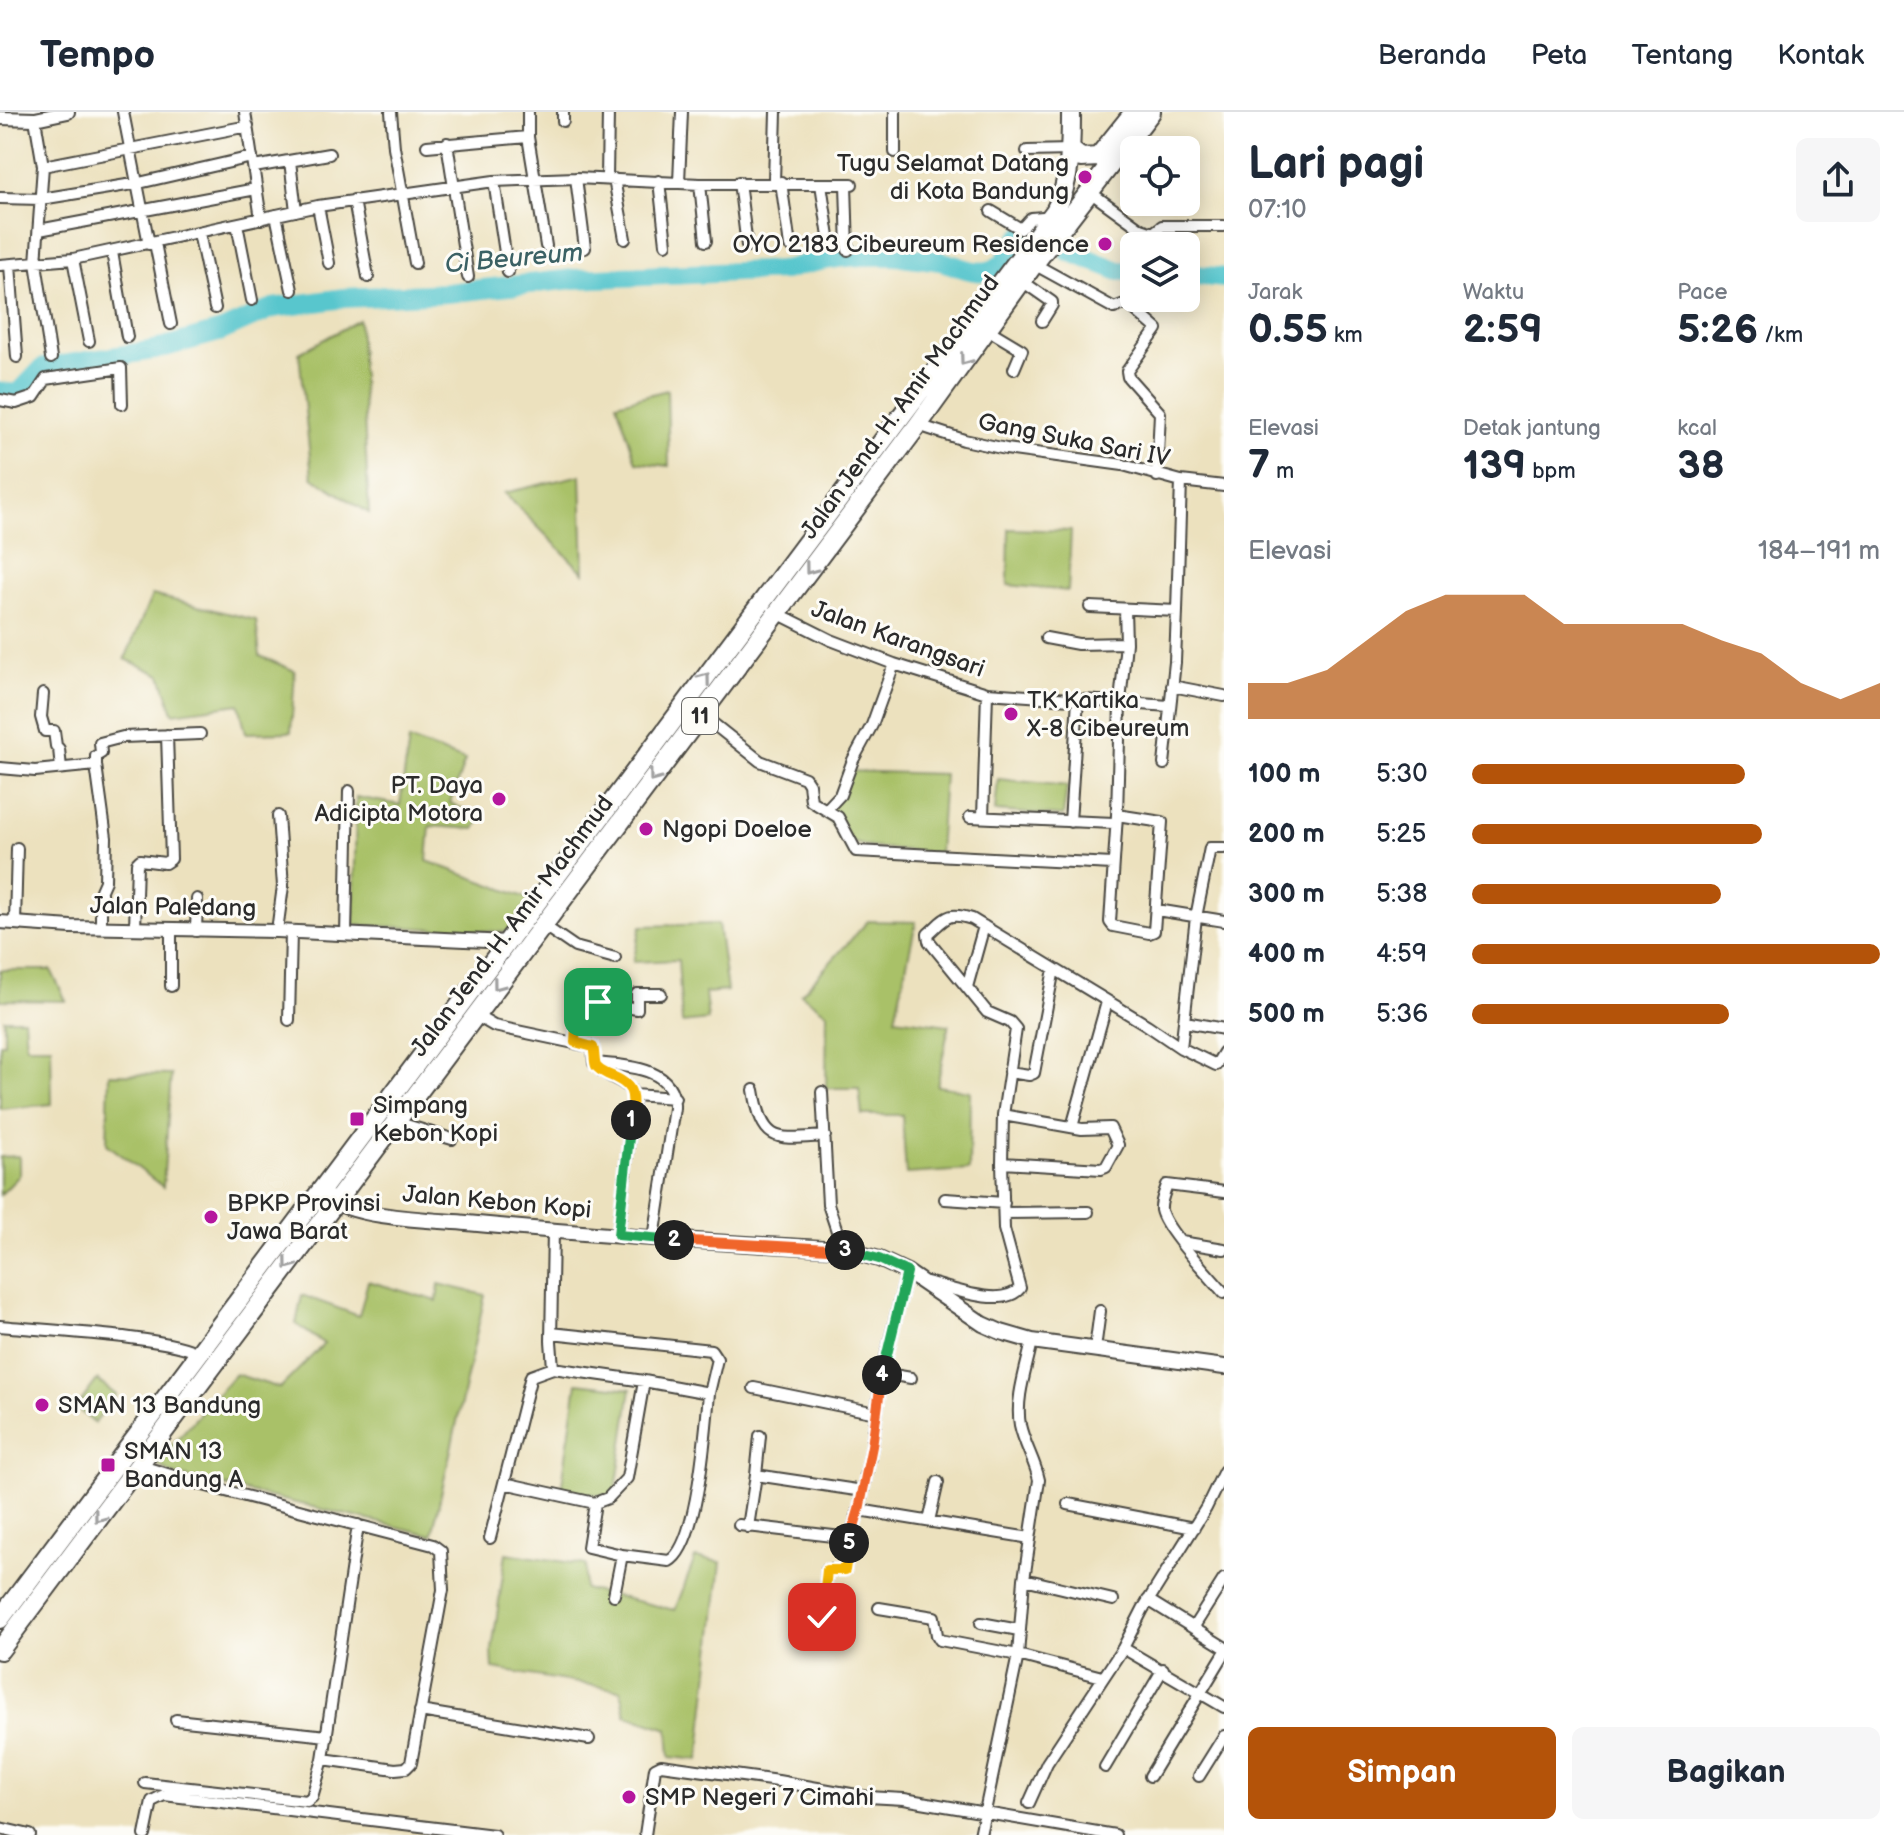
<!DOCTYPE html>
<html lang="id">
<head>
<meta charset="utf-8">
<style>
	body { margin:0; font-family:"Balsamiq Sans",sans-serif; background:#f6f6f7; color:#1f2937; height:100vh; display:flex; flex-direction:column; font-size:30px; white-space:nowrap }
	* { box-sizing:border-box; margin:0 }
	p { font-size:26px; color:#747a83 }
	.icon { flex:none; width:44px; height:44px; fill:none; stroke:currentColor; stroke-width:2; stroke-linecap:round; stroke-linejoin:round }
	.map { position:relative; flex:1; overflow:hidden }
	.drawer { display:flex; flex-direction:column; background:#fff; width:680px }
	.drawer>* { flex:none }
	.fabs { position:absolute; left:1120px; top:24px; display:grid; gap:16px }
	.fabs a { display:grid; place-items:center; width:80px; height:80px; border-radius:12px; background:#fff; box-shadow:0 4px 20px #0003; font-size:40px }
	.pin { position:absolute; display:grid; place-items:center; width:68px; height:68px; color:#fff; margin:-34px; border-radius:16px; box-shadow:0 4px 12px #0006 }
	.km { position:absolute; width:40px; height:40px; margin:-20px; border-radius:50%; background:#222; color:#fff; font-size:22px; line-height:40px; text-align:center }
	.round { display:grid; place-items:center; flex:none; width:84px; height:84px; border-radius:12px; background:#f6f6f7 }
	.overview { display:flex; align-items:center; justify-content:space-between; height:136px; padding:0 24px }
	h1 { font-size:44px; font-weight:800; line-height:60px }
	.metrics { display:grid; grid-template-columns:repeat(3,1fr); gap:12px; height:136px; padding:8px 24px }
	.metrics div { display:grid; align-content:center }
	.metrics b { font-size:40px; font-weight:800 }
	.metrics small { font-size:22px; font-weight:400 }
	.metrics p { font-size:22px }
	.chart { height:224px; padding:16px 24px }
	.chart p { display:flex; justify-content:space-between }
	.chart svg { width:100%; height:144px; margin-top:8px; fill:#b45309; opacity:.7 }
	.primary-button { display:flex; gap:16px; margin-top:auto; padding:16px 24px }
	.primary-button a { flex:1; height:92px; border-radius:12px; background:#b45309; color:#fff; font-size:32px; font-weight:800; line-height:92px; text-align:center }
	.primary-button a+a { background:#f6f6f7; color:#1f2937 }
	ul { padding:0 24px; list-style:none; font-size:26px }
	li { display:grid; grid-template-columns:128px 96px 1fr; align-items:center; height:60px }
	li i { height:20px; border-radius:10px; background:#b45309 }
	header { display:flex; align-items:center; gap:48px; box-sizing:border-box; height:112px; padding:0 40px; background:#fff; border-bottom:2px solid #e0e1e3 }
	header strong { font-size:38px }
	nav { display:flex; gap:44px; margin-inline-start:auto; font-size:28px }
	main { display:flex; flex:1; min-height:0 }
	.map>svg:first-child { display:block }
	.green { fill:#a9c167; stroke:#6a7649; stroke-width:2 }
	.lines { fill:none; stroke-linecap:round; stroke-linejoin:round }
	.river { stroke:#59c6cd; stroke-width:20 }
	.minor-casing { stroke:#484641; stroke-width:14 }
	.tertiary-casing { stroke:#484641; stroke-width:16 }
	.secondary-casing { stroke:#484641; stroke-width:18 }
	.trunk-casing { stroke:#484641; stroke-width:22 }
	.minor { stroke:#fff; stroke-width:10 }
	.tertiary { stroke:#fff; stroke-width:12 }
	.secondary { stroke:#fff; stroke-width:14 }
	.trunk { stroke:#fff; stroke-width:18 }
	.oneway { stroke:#a0a0a0 }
	.split-1-casing { stroke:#fff; stroke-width:16 }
	.split-2-casing { stroke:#fff; stroke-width:16 }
	.split-3-casing { stroke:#fff; stroke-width:16 }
	.split-4-casing { stroke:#fff; stroke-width:16 }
	.split-5-casing { stroke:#fff; stroke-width:16 }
	.split-6-casing { stroke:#fff; stroke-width:16 }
	.split-1 { stroke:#f5b400; stroke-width:10 }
	.split-2 { stroke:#22a559; stroke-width:10 }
	.split-3 { stroke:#f0652b; stroke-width:10 }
	.split-4 { stroke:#22a559; stroke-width:10 }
	.split-5 { stroke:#f0652b; stroke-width:10 }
	.split-6 { stroke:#f5b400; stroke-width:10 }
	.poi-dot { fill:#b5179e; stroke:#fdfcf7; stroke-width:3 }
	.labels { text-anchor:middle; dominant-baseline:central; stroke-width:6; stroke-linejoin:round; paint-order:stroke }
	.shield { fill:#fdfcf7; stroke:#6a6a68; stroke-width:2 }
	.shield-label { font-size:22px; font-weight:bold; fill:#2b2b2b }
	.poi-label { font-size:24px; fill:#2b2b2b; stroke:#fdfcf7; text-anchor:start }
	.street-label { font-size:24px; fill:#2b2b2b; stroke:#fdfcf7 }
	.water-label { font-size:26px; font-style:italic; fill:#3b6164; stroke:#fdfcf7 }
</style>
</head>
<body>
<header>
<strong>Tempo</strong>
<nav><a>Beranda</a><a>Peta</a><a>Tentang</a><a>Kontak</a></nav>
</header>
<main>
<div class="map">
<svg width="1224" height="1723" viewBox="0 0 1224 1723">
	<rect width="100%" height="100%" fill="#fdfcf7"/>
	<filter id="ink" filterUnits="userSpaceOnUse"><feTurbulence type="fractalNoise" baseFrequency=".0125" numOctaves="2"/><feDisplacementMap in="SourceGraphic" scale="16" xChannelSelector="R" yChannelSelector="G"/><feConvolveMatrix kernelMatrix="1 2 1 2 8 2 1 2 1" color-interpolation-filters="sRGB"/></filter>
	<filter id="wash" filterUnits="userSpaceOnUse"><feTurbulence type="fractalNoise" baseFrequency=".006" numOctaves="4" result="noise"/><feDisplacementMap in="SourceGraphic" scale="32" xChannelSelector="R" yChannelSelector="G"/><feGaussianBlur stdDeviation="1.8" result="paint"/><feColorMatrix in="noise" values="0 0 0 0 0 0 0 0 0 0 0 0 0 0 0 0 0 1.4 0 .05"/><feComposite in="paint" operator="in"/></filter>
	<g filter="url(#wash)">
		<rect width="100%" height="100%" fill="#ece1be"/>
		<path class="green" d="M359,208l10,193 -57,-36 -13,-124z
			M667,278l2,76 -33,-4 -19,-59z
			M581,363l3,97v1l-80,-80z
			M1009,417l62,2 -3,60 -60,-6z
			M152,483l104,25 4,36 35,15 -4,61 -45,1 -7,-29 -66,9 -12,-38 -36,-16z
			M409,628l56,20 -15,43 31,15 -6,11 -45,-3 -3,35 103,38 -23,33 -153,-7 2,-128 44,8z
			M843,659l101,3 -5,79 -69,-6 -23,-6 -27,-29 20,-17z
			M998,667l69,7 -4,30 -68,-5z
			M868,809l48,1 -21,96 54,7 -12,61 33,5 -1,79 -63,4 -4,-59h-40l-3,-27h-33l1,-75 -26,-19z
			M718,812l9,67 -22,2 3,27 -26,3 -4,-63 -45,2 8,-36z
			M0,858h51l15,31 -66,-1z
			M4,907h20l2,27h25l1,58 -52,5v-66h4z
			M109,962l62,1 -8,112 -56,-43z
			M19,1044v20l-19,19v-38z
			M368,1169l69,20 2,-17 46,11 -53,240 -260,-61 -16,-11 79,-89 45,14 44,-44 -28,-20 6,-29 57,21z
			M97,1268l19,15 -21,28 -19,-15z
			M577,1271l54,6 -16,108 -54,-7z
			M506,1441l80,12 -2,24 91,21 20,-52 26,4 -22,198 -29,-3 -2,-28 -42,-14 -5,-25 -128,-21 -1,-19z"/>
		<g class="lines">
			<path class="river" d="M1068,139l51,20h15
				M1186,162l38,4
				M0,280l18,2 25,-26 111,-18 68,-19 51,-23 71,-10 103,-5 126,-14 212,-9c48,-16 104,-18 154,-9 16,3 33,13 49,10 23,-3 24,-37 44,-39"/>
		</g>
	</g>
	<g filter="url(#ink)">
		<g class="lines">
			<defs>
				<path id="minor" d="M123,0l26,132
					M245,0l16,107
					M391,0l3,35 21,116
					M528,0v25l18,109
					M563,0v9
					M895,0v40
					M35,7l8,47 -7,97 15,95
					M447,31l21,134
					M427,34l101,-9
					M1027,39l44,-1
					M290,49l6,50
					M43,54l205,-40
					M254,55l75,-13
					M576,66l9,70
					M607,67l1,-67
					M614,67l11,60
					M494,69l14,91
					M659,69l7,63
					M679,70l3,-70
					M739,70l8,64
					M774,70l2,-70
					M781,70l9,64
					M700,72l6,57
					M821,72l8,53
					M846,72l2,66
					M1090,80l51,37 12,4 9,-7h62
					M0,86l41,1 98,-16 113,-26
					M354,88l14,77
					M318,94l11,57
					M991,99l30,18 10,-11 12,-1 5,4
					M276,103l16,75
					M237,112l15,76
					M39,118l217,-41
					M199,121l16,75
					M155,131l16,81
					M112,140l15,85
					M73,147l16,82
					M1034,152l80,44 13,-5 30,26 -30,42 1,6 32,36 -3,63
					M0,153l73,-6 245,-53 176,-25 82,-3 124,6h152
					M10,153l7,92
					M1022,169l30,21v3l-10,16
					M987,217l35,21 -8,19
					M0,288l16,3 18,-6 12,-18 75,-11 1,36
					M918,313l46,15 42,9 117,16 58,16 43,5
					M1090,495l87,4 -2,51 -11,102
					M773,499l58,29 63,24 93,29 182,13
					M1177,499l4,-130
					M1046,526l32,6 48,-1
					M1172,574l52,10
					M43,582l-2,23 4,14h9l2,15 3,3 2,19
					M701,602l59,47 45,17 4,6 2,17 27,16 18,34 257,13
					M96,653l10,73 -1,43 -4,9v37
					M0,656l35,3 61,-6v-9l5,-3 -1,-10 23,-6 77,-3
					M826,698l14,-15 13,-35 19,-35 22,-61
					M1117,703l45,7 -8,109 -5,2 -36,-7 -3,-4 7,-107 3,-113 6,-59 -1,-34
					M970,705l144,6
					M983,705l4,-124
					M1070,710l8,-123
					M1157,798l67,11
					M15,811l2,-75
					M543,813l32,22 40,11
					M135,817l2,-66 3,-3 25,3 6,-4 -4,-124
					M171,817v57
					M196,819l1,-32
					M277,819l6,-45 -5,-70
					M346,823l3,-144
					M967,875l17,-61
					M475,903l19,11 99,21 1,16c31,3 82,3 80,45l-20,130
					M289,908l2,-88
					M1185,910l39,7
					M575,930l2,-32 17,1 4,-9 39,7v-15h24
					M1181,936l15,-131 14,-69h14
					M594,951c10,16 31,14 40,32
					M1009,960l20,3 5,-2 20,-104
					M754,978c9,55 23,49 71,46
					M822,980l6,112 15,45
					M396,1010l56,17
					M1072,1015l35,-125
					M1002,1051l99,6 5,-2 12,-22 -8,-17 -28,1 -79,-14
					M1224,1080l-57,-7c-2,7 -7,17 -6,25 4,20 49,66 63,83
					M945,1087l59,4
					M1004,1101l84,-1
					M618,1123l16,-140 41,3
					M1181,1130l43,7
					M927,1170c23,6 76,27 93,6l-16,-59 -2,-66 1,-48 13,-86 -6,-7 -23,-10 -58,-71 -1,-7c18,-16 19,-23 44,-15l175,106 34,23 35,17 8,-13
					M0,1214c36,4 178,11 199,28
					M551,1221l160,17 6,9 -8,34
					M1095,1237l5,-38
					M553,1256l-2,-27 2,-110
					M882,1261l29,5
					M754,1276l122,25
					M138,1353l65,20 230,60 8,6 2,39 -32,173 -5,5 -11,1 -72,-10
					M756,1363l4,-39
					M595,1391l-7,44 34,8 47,6c29,-15 37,-135 40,-168l-65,-12
					M1068,1392l126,24
					M859,1398l171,28
					M929,1409l9,-39
					M739,1413l111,13
					M748,1415l8,-52 107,16
					M490,1426l41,-162 22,-8 91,13 -17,97 -19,20 -13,5 -91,-20
					M1024,1467l89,21
					M614,1483l8,-40
					M1148,1488l76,47
					M879,1496l55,9 3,18 3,5 78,15 84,22
					M822,1505l5,-47h18l5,-32 9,-28 13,-64 10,-73 25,-101
					M981,1511l38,7
					M1193,1516l31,-49
					M1123,1536l101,59
					M420,1599l169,28
					M176,1608l151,16
					M1105,1655l58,-98
					M1150,1664l74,-122
					M1199,1664l25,-40
					M145,1671l162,18 5,-4 11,-38 35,-234
					M1029,1691l18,-40 76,-115 20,-39 63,-101 18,-37
					M0,1716l30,7
					M145,1723l7,-34 12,-6 330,40
					M645,1723l10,-67 6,-3 117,16 90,16 36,2 211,36
					M980,1723l38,-180 6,-76 15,-99c-4,-19 -15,-36 -19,-55 -5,-27 7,-58 12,-84"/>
				<path id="tertiary" d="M0,6l35,1 33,-7
					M0,810l71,5 206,4 230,11"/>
				<path id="secondary" d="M330,1086c24,20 104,22 137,25 125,12 250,20 376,26l36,10 28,13 76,52 18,8 31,9 192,26"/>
				<path id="trunk" d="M1071,38l10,8 17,-1 36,-45
					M0,1507l1055,-1408c16,-30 16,-65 16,-99
					M0,1538l918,-1225 116,-161 117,-152"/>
			</defs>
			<use href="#minor" class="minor-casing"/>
			<use href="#tertiary" class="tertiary-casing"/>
			<use href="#secondary" class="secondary-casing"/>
			<use href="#trunk" class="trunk-casing"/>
			<use href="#minor" class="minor"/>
			<use href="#tertiary" class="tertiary"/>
			<use href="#secondary" class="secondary"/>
			<use href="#trunk" class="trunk"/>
		</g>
		<defs><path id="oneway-chevron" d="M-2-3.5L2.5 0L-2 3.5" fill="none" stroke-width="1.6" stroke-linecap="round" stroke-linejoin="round" transform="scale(2)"/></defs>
		<g class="oneway">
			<use href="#oneway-chevron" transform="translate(965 248) rotate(126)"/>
			<use href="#oneway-chevron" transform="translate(810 457) rotate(127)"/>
			<use href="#oneway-chevron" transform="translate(705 566) rotate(-53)"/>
			<use href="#oneway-chevron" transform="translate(654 665) rotate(127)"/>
			<use href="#oneway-chevron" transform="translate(498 873) rotate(127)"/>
			<use href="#oneway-chevron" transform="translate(289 1152) rotate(127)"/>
			<use href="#oneway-chevron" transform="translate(99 1405) rotate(127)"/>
		</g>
	</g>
	<g class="lines" filter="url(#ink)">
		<defs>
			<path id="split-1" d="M598,890l-4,9 -17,-1 -2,32 18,5c2,6 1,14 3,19 3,4 7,6 11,8 28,11 27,18 24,46"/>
			<path id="split-2" d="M631,1008l-13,115 56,5"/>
			<path id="split-3" d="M674,1128l171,10"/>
			<path id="split-4" d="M845,1138l34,9 28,13 -25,103"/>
			<path id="split-5" d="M849,1431l10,-33 13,-64 10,-71"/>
			<path id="split-6" d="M822,1505l5,-47h18l4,-27"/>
		</defs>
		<use href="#split-1" class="split-1-casing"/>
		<use href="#split-2" class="split-2-casing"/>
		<use href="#split-3" class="split-3-casing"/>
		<use href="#split-4" class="split-4-casing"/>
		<use href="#split-5" class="split-5-casing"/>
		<use href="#split-6" class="split-6-casing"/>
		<use href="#split-1" class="split-1"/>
		<use href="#split-2" class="split-2"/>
		<use href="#split-3" class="split-3"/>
		<use href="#split-4" class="split-4"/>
		<use href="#split-5" class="split-5"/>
		<use href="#split-6" class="split-6"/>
	</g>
	<g class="poi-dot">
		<circle cx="1085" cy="65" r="8"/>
		<circle cx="1105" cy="132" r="8"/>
		<circle cx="1011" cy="602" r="8"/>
		<circle cx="499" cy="687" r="8"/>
		<circle cx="646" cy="717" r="8"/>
		<rect x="349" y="999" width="16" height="16" rx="4"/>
		<circle cx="211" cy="1105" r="8"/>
		<circle cx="42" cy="1293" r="8"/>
		<rect x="100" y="1345" width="16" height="16" rx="4"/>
		<circle cx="629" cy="1685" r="8"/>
	</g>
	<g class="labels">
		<rect class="shield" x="682" y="586" width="36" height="36" rx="6"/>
		<g class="shield-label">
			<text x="700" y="604">11</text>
		</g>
		<g class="poi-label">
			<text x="1069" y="51" text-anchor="end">Tugu Selamat Datang<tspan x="1069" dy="28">di Kota Bandung</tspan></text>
			<text x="1089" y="132" text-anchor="end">OYO 2183 Cibeureum Residence</text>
			<text x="1027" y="588">TK Kartika<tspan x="1027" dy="28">X-8 Cibeureum</tspan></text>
			<text x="483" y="673" text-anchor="end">PT. Daya<tspan x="483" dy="28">Adicipta Motora</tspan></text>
			<text x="662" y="717">Ngopi Doeloe</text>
			<text x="373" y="993">Simpang<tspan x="373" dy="28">Kebon Kopi</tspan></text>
			<text x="227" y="1091">BPKP Provinsi<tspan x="227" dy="28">Jawa Barat</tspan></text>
			<text x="58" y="1293">SMAN 13 Bandung</text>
			<text x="124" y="1339">SMAN 13<tspan x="124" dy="28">Bandung A</tspan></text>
			<text x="645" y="1685">SMP Negeri 7 Cimahi</text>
		</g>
		<g class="street-label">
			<text transform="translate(900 295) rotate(-54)">Jalan Jend. H. Amir Machmud</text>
			<text transform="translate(1074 328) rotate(11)">Gang Suka Sari IV</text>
			<text transform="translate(898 527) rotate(20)">Jalan Karangsari</text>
			<text transform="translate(173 795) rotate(1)">Jalan Paledang</text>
			<text transform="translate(512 814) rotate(-53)">Jalan Jend. H. Amir Machmud</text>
			<text transform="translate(497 1090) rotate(5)">Jalan Kebon Kopi</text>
		</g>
		<g class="water-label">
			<text transform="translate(514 147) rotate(-5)">Ci Beureum</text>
		</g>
	</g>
</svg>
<div class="fabs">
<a><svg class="icon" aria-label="locate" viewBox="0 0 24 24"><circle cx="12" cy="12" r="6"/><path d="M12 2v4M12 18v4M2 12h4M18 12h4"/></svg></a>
<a><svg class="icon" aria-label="layers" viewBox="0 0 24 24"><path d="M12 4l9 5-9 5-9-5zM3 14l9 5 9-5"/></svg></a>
</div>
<div class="pin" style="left:598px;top:890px;background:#1e9e55"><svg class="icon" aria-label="arrive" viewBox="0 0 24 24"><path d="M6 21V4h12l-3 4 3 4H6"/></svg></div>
<div class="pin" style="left:822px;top:1505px;background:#d93025"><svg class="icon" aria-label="check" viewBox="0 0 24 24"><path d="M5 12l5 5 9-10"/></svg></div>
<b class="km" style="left:631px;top:1008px">1</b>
<b class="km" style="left:674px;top:1128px">2</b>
<b class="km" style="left:845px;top:1138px">3</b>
<b class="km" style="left:882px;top:1263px">4</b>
<b class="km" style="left:849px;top:1431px">5</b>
</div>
<section class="drawer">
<div class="overview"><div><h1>Lari pagi</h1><p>07:10</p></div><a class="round"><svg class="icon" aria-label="share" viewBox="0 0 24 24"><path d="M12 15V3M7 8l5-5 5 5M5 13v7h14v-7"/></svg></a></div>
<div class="metrics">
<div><p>Jarak</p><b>0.55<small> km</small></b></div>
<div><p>Waktu</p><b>2:59</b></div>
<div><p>Pace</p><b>5:26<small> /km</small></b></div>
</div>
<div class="metrics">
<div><p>Elevasi</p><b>7<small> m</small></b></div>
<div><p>Detak jantung</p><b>139<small> bpm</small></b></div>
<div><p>kcal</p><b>38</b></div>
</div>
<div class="chart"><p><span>Elevasi</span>184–191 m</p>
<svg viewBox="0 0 160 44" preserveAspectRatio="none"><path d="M0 44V33L10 33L20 29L30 20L40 11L50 6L60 6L70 6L80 15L90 15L100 15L110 15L120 20L130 24L140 33L150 38L160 33V44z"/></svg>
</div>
<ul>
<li><b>100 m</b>5:30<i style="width:67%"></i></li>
<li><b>200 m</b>5:25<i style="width:71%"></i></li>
<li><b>300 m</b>5:38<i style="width:61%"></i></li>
<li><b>400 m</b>4:59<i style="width:100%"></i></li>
<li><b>500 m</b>5:36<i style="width:63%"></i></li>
</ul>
<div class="primary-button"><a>Simpan</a><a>Bagikan</a></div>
</section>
</main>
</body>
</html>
